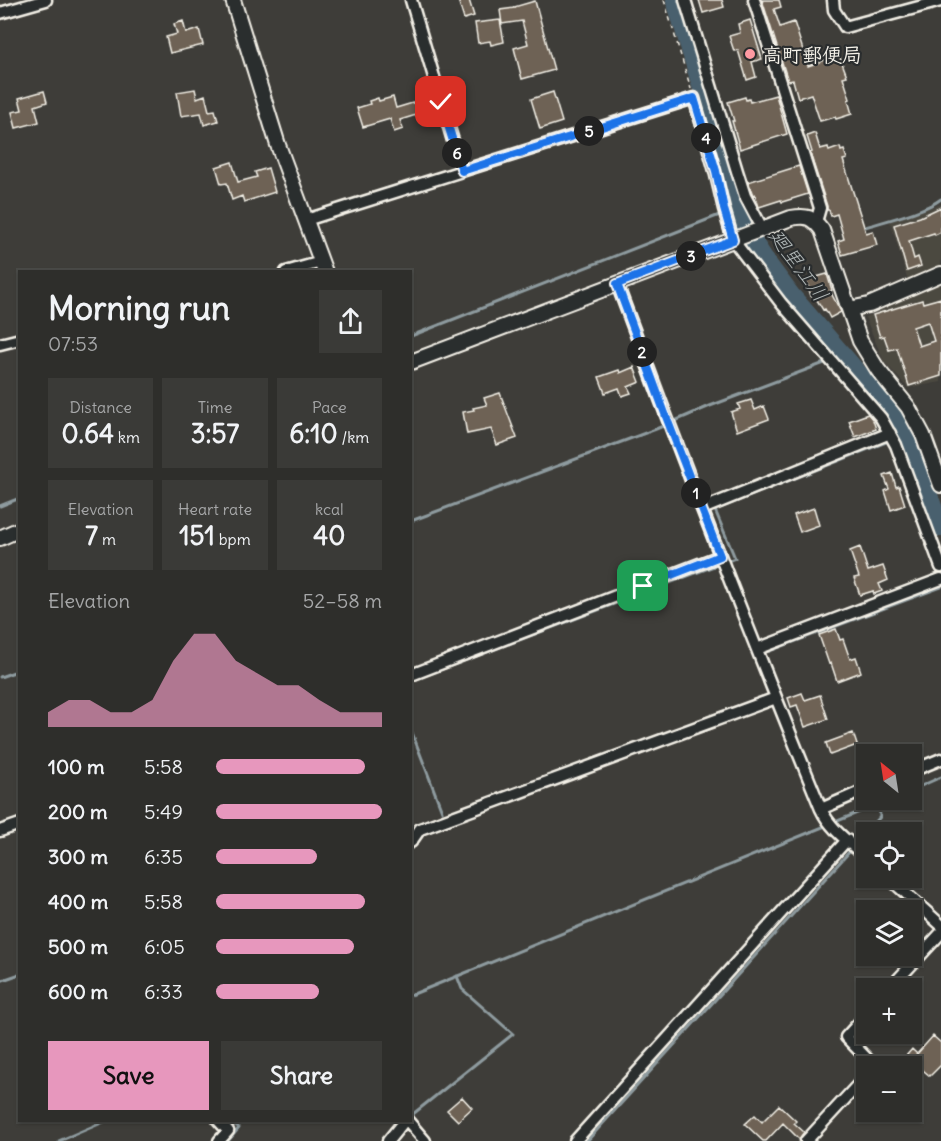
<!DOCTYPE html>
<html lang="en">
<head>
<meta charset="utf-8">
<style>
	body { margin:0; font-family:Delius,"Klee One",sans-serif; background:#3a3a37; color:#f1f3f6; height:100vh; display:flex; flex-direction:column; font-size:22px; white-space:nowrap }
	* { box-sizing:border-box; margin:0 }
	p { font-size:20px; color:#a7a8a9 }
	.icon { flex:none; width:33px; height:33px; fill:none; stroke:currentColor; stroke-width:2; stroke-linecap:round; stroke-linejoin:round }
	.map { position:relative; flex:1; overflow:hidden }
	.details { position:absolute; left:18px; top:270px; width:394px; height:852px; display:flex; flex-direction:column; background:#2e2e2b; border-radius:0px; box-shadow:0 2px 4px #0004,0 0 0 2px #494a47 }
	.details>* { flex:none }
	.needle { width:39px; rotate:330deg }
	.buttons { position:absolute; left:856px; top:744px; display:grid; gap:12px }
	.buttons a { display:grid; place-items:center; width:66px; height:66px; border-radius:0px; background:#2e2e2b; box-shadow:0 2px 4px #0004,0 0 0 2px #494a47; font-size:30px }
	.pin { position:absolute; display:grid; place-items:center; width:51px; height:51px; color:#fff; margin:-26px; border-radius:12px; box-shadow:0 3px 9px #0006 }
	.km { position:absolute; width:30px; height:30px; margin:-15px; border-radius:50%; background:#222; color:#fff; font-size:16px; line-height:30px; text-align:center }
	.round { display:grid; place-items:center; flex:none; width:63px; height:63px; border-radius:0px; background:#3a3a37 }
	.head { display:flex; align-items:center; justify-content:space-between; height:102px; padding:0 30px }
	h1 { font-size:33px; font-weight:700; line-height:45px }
	.metrics { display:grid; grid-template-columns:repeat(3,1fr); gap:9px; height:102px; padding:6px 30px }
	.metrics div { display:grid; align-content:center; border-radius:0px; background:#3a3a37; text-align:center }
	.metrics b { font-size:26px; font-weight:700 }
	.metrics small { font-size:16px; font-weight:400 }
	.metrics p { font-size:16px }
	.chart { height:168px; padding:12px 30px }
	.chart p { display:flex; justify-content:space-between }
	.chart svg { width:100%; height:108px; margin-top:6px; fill:#e797bd; opacity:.7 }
	.primary-button { display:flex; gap:12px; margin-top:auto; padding:12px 30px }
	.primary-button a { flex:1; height:69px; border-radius:0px; background:#e797bd; color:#111; font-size:24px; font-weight:700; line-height:69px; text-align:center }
	.primary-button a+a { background:#3a3a37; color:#f1f3f6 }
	ul { padding:0 30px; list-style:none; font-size:20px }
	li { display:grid; grid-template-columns:96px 72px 1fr; align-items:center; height:45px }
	li i { height:15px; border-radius:8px; background:#e797bd }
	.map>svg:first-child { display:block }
	.built { fill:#4c4841 }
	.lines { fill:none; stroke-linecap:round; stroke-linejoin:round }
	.stream { stroke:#8e9b9f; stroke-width:3 }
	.river { stroke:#4a616e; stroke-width:18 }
	.building { fill:#6e6254; stroke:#f4f1e8; stroke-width:1.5; fill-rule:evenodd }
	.minor-casing { stroke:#f4f1e8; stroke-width:15 }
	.tertiary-casing { stroke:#f4f1e8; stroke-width:18 }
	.path { stroke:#f4f1e8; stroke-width:1.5; stroke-dasharray:4.5 4.5; stroke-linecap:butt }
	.minor { stroke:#2a2d2e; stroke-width:10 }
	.tertiary { stroke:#2a2d2e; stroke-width:14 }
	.route-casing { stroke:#fff; stroke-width:12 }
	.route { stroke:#1a73e8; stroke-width:8 }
	.poi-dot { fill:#ff9aa2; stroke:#2a2d2e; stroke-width:2 }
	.labels { text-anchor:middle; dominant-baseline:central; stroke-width:4.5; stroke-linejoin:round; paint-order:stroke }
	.poi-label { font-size:20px; font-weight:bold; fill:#f4f1e8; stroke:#2a2d2e; text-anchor:start }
	.water-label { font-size:21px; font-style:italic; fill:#b0b7b7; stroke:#2a2d2e }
</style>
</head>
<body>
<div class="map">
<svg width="941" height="1141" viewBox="0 0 941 1141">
	<rect width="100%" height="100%" fill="#3e3d39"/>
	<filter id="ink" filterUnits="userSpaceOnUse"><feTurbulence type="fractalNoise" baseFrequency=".0167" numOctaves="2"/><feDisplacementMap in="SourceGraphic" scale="12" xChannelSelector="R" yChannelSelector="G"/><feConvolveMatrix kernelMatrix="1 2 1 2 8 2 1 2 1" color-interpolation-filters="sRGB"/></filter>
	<g filter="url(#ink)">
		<path class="built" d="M941,204v178l-33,6 -24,-26 -19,-45 47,-22 -22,-74z"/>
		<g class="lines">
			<path class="stream" d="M728,212l8,-3
				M862,228c22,-7 62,-16 79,-29
				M411,336l311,-122
				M900,436l6,-3
				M0,506l20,-8
				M411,521l245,-92 54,-23 133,-50
				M769,651l172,-64
				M0,677l20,-7
				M411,681l324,-123 -20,-48 171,-68
				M411,730l31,81
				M912,790l29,-13
				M856,844l24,-27 -1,-13
				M0,981l20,-7
				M411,995l478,-195
				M413,1114l100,-80 -51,-45 -5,-13
				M59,1141l49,-21
				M228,1141l11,-13 -9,-8
				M587,1141l265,-292"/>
			<path class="river" d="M675,0l51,168 10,41 10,21 20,31 26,35 106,123 8,14 35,95"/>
		</g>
		<path class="building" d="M458,0h11l5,16 -10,3z
			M699,0h23l2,7 -21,6z
			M762,0h17l2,7 -7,2 6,18 14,-5 14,44 31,-11 8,21 -4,1 7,22 -2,1 4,14 -16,5 -1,-2 -15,4 -9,-27 -13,4 -5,-18 -5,1z
			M535,1l19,69 -32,9 -8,-31 14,-4 -6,-23 -20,3 -2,-14 15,-2 -1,-1z
			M500,20l4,22 -13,3 -1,-4 -12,2 -3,-20z
			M750,20l12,39 -10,3 4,15 -9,3 -9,-30 -4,1 -5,-15 11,-3 -2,-9z
			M183,21l3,12 13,-4 4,16 -33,8 -4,-16 11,-3 -3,-10z
			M428,84l10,33 -6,2 -3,-8 -29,9 3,9 -9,3 -4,-13 -27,8 -6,-19 13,-4 -1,-3 9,-3 1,3 14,-4 3,11 30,-9 -4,-13z
			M195,89l2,9 8,-3 4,16 6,-1 3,11 -14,4 -3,-12 -20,3 -4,-24z
			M44,91l3,11 -12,4 4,16 -23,6 -4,-16 10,-2 -3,-12z
			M553,92l9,30 -22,7 -9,-30z
			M776,95l11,39 -47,15 -8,-28h2l-6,-19 17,-5 1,3 3,-1 1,3z
			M815,133l5,16 8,-2 1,4 11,-4 1,4 3,-1 3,9 -4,1 23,73 7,-2 4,14 -35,10 -4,-14 6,-2 -7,-25 -6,2 -2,-6h-2v-4l-17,-53 2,-1 -5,-16z
			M232,162l6,20 19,-5 -2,-5 13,-4 7,24 -31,10 -2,-6 -10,4 -5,-17 -6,1 -5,-17z
			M799,166l9,28 -26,8 -1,-2 -22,7 -4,-13 -2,1 -5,-13z
			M941,207v25l-6,3 -1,-2 -25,8 5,18 4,-2 3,9 -14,5 -13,-46 26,-8z
			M827,274l5,16 -2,1 11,21 -11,6 -5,-9 -2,1 -9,-15 -3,1 -5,-16z
			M941,298v78l-32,10 -12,-38 -8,2 -5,-14 -4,1 -7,-22 49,-15 1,3zM928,322l6,19 -15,5 -6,-19z
			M634,367l6,15 -12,5 3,6 -9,3 -3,-8 -14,5 -6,-16 20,-7 1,3z
			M500,393l17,45 -20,7 -6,-16 -24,5 -4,-22 11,-2 -1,-2 14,-3 -3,-7z
			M751,400l4,10 9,-4 5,13 -32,12 -6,-19 9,-3 -2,-5z
			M868,414l5,6 3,9 -21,8 -6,-16z
			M892,473l4,14 3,-1 6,19 -14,5 -6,-19 4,-2 -5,-13z
			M814,508l5,17 -19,7 -6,-17z
			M860,547l8,24 15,-5 5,14 -9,4 3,7 -8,3 -1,-3 -13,4 -6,-17 5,-1 -9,-26z
			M836,629l4,11 3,-1 7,20 6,-2 5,15 -24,9 -6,-18 -2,1 -10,-29z
			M802,693l3,7 15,-5 8,24 -23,8 -8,-22 -6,2 -3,-9z
			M853,733l4,12 -27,10 -4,-12z
			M933,1036l8,7v22l-11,11 -24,-20 6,-7 5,5z
			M462,1097l10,11 -14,13 -11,-11z
			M779,1105l17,16 -2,2 10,9 -5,7 -16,-16 -17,18h-3l-18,-17 10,-9 7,7z"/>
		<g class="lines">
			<defs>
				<path id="minor" d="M411,0l51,171
					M685,0l52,171 8,25 17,32
					M754,0l66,208 -4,14
					M833,0l1,10 11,17 96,-26
					M0,13l46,-13
					M306,220l388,-122 21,73 9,38 9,31 48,63 100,115 15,27 45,122
					M286,272l35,-10
					M617,284c65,176 133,351 204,525 9,20 29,34 46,49
					M0,344l20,-5
					M702,509l188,-76
					M757,649l184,-70
					M411,675l309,-119
					M912,771l29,-12
					M821,809l46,-20
					M0,831l20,-7
					M411,842l9,-13 356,-131
					M889,878l52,47
					M890,988l51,-55
					M867,1014l-21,23 28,29
					M218,1120l10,11 -9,10
					M407,1120l18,21
					M388,1141l17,-21
					M575,1141l272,-301
					M806,1141l61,-66"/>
				<path id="tertiary" d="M233,0l45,145 47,127
					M849,309l11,32 18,29 30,37 15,28 18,50
					M411,362l380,-144c16,-3 21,-1 31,12l27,79 20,-4 72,-31
					M0,538l20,-9"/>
			</defs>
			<use href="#minor" class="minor-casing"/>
			<use href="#tertiary" class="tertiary-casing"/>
			<path class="path" d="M664,0l27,89"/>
			<use href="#minor" class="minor"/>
			<use href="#tertiary" class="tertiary"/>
		</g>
	</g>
	<g class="lines" filter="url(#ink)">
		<defs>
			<path id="route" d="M441,102l21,69 232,-73 22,73 8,38 9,31 -116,44 50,135 53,137 -77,30"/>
		</defs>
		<use href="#route" class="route-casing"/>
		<use href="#route" class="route"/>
	</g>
	<circle class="poi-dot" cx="750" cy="54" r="6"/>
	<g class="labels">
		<g class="poi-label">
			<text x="762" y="54">高町郵便局</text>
		</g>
		<g class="water-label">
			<text transform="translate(799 265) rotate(54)">廻里江川</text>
		</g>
	</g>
</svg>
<div class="buttons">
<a><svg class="needle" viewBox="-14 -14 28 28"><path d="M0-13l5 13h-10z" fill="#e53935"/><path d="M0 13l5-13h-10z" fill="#a7a8a9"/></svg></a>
<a><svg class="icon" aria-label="locate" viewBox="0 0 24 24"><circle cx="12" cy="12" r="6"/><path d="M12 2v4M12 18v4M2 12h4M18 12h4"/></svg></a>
<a><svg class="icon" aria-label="layers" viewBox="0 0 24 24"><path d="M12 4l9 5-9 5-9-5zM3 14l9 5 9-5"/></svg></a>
<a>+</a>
<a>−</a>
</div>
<div class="pin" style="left:643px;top:586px;background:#1e9e55"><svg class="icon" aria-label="arrive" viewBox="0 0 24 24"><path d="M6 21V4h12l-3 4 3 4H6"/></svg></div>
<div class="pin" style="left:441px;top:102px;background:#d93025"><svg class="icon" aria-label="check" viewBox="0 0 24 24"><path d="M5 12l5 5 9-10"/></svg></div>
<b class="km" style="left:696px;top:493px">1</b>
<b class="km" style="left:642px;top:352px">2</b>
<b class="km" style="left:691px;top:256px">3</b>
<b class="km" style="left:706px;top:138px">4</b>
<b class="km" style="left:589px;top:131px">5</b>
<b class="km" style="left:457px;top:153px">6</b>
<section class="details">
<div class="head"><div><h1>Morning run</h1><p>07:53</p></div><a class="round"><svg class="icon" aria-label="share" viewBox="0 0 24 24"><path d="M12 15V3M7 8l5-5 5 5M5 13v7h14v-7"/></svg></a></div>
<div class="metrics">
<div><p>Distance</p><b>0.64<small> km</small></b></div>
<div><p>Time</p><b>3:57</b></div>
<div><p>Pace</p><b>6:10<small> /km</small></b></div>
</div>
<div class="metrics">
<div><p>Elevation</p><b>7<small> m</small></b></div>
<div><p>Heart rate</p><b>151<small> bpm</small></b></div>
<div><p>kcal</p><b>40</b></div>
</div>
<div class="chart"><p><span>Elevation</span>52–58 m</p>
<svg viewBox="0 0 160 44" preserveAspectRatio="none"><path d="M0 44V38L10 33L20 33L30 38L40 38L50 33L60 17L70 6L80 6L90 17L100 22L110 27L120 27L130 33L140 38L150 38L160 38V44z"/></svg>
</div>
<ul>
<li><b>100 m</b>5:58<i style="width:90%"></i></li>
<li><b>200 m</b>5:49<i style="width:100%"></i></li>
<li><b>300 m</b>6:35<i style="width:61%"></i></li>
<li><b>400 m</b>5:58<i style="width:90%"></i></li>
<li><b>500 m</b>6:05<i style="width:83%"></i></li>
<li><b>600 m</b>6:33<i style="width:62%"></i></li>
</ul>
<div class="primary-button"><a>Save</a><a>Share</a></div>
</section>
</div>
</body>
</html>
